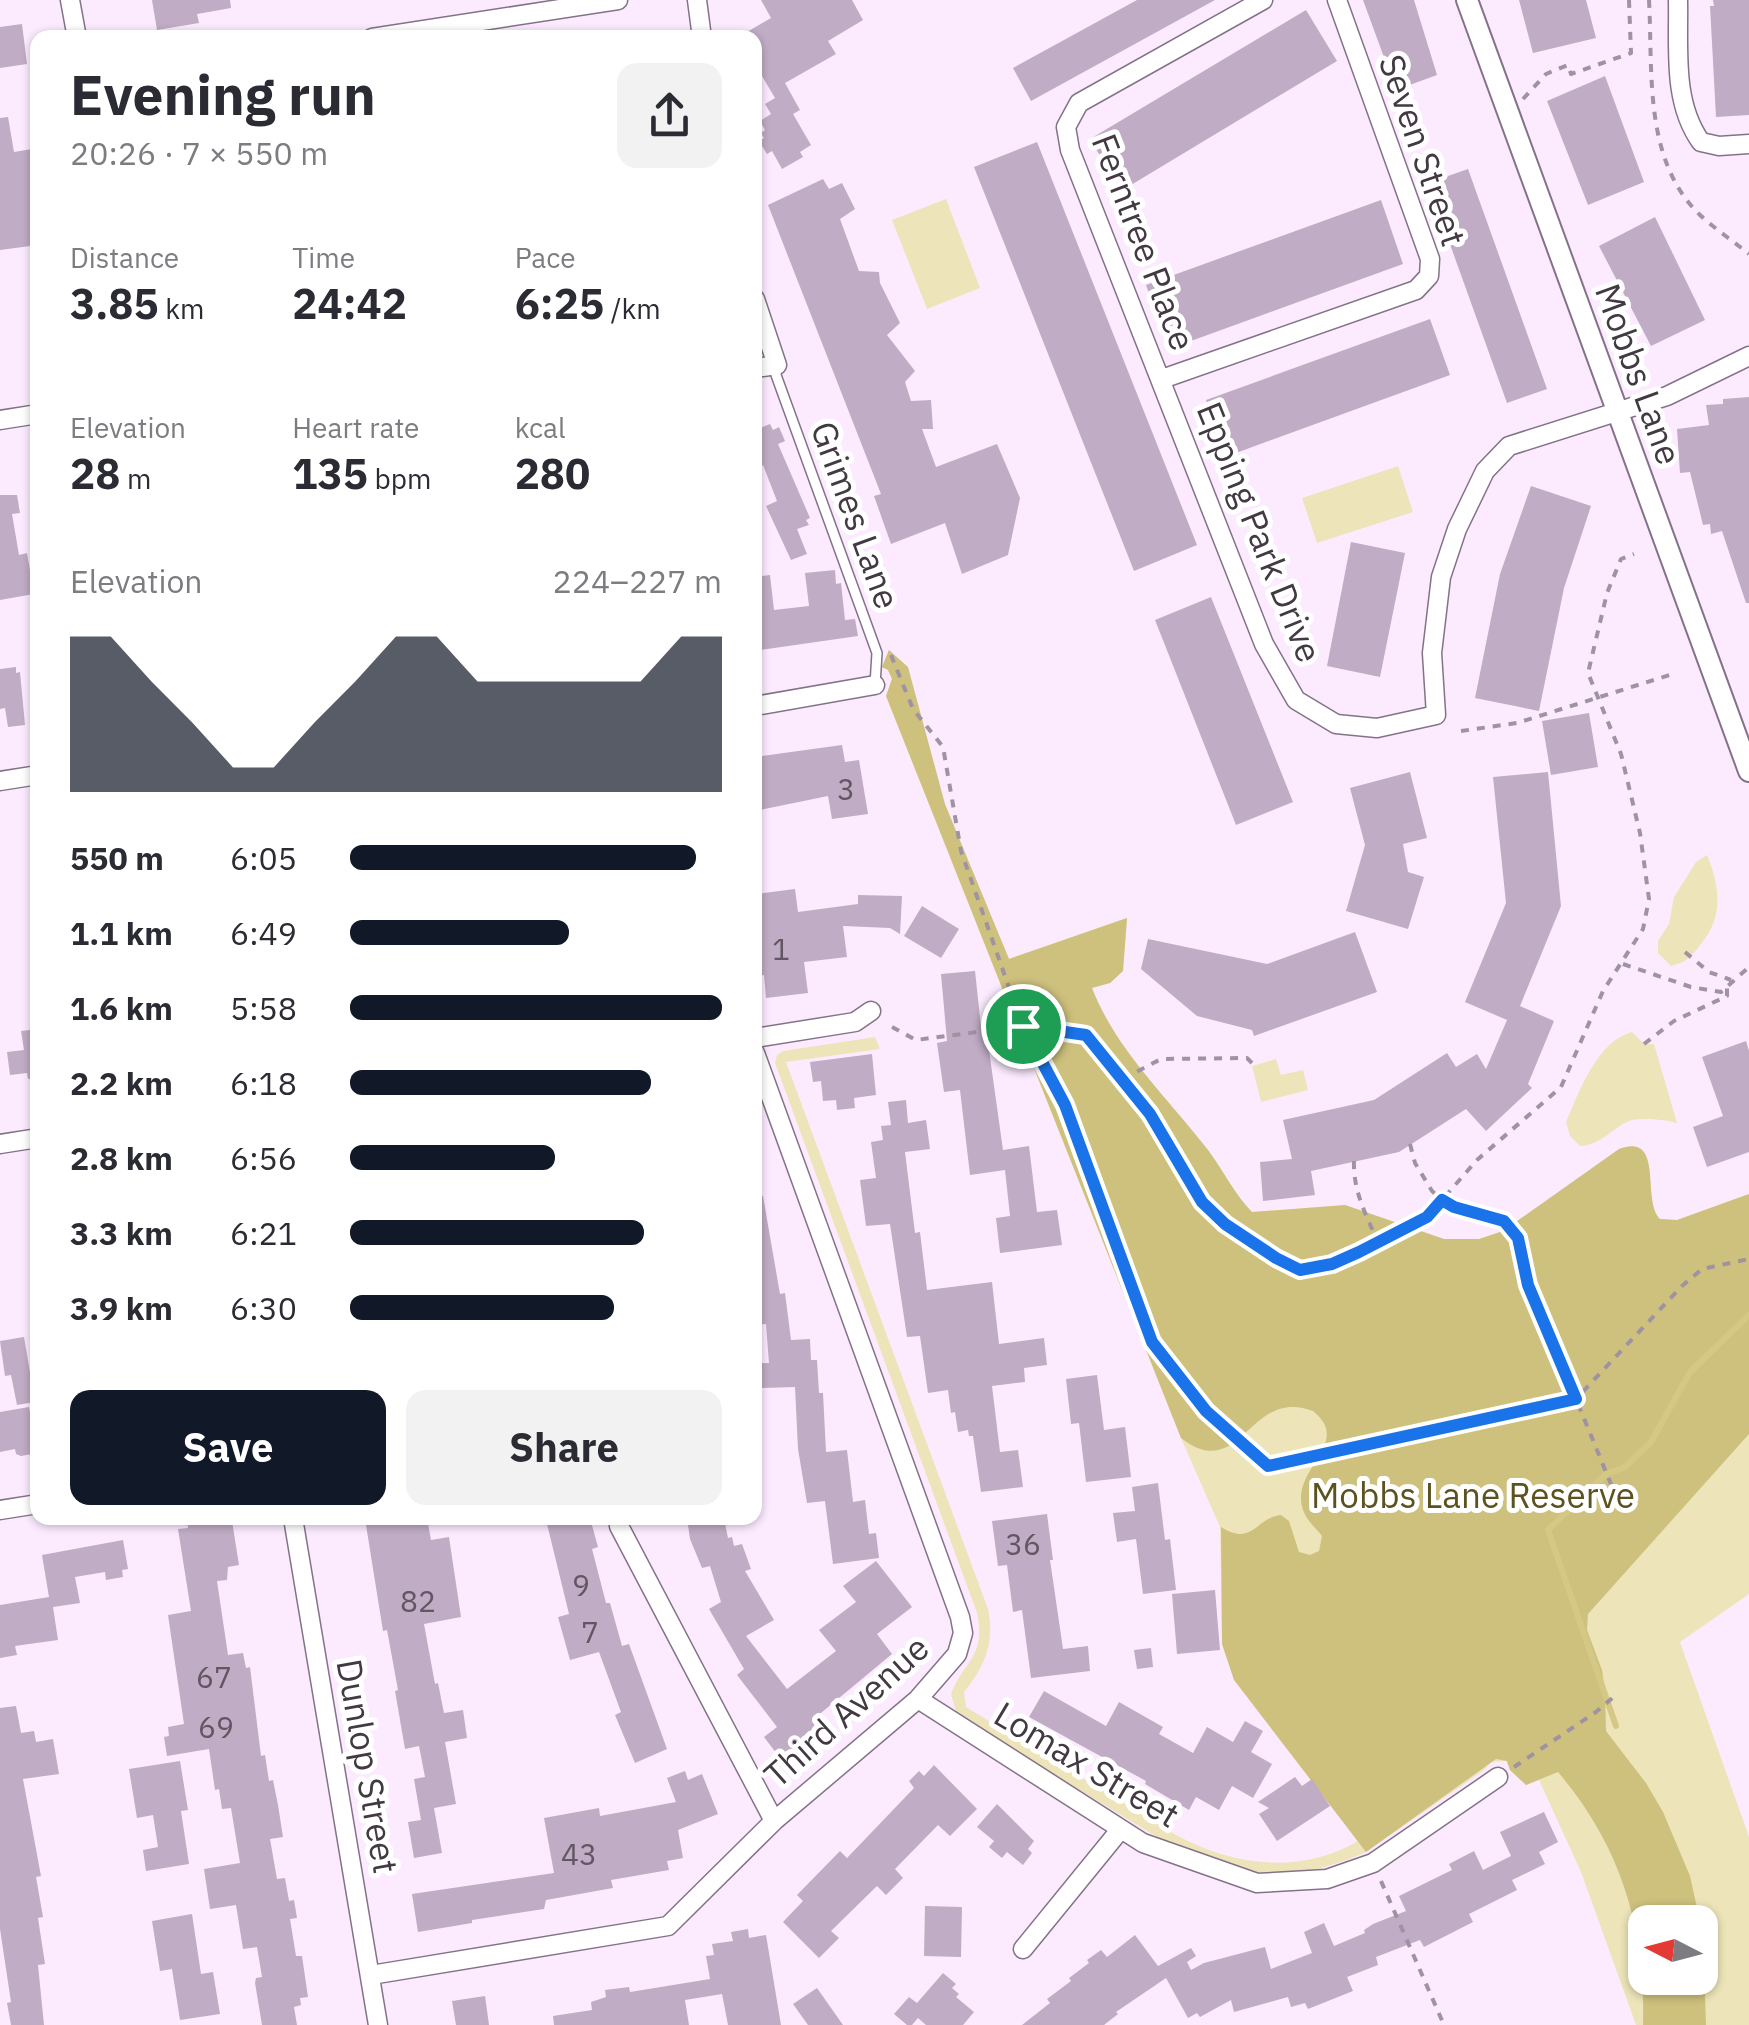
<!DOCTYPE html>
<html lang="en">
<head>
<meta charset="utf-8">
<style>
	body { margin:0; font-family:"IBM Plex Sans",sans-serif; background:#f2f2f3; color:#2b2b33; height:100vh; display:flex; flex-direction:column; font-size:38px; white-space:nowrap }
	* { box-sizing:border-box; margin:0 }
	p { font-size:32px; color:#7c7c81 }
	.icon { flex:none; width:55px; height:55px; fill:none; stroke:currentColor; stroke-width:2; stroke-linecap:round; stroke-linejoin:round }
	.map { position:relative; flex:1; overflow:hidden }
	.drawer { position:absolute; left:30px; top:30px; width:732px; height:1495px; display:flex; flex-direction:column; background:#fff; border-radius:20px; box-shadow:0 2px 8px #0004 }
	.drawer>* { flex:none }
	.needle { width:65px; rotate:276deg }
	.fabs { position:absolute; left:1628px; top:1905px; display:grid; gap:20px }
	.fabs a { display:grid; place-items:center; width:90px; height:90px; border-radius:20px; background:#fff; box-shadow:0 2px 8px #0004; font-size:50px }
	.pin { position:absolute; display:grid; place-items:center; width:85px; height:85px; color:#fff; margin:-42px; border:5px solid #fff; border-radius:50%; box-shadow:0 2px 10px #0007 }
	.round { display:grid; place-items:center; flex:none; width:105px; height:105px; border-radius:20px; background:#f2f2f3 }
	.head { display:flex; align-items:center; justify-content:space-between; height:170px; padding:0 40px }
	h1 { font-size:55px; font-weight:700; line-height:75px }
	.figures { display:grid; grid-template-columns:repeat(3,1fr); gap:15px; height:170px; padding:10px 40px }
	.figures div { display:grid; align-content:center }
	.figures b { font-size:42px; font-weight:700 }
	.figures small { font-size:28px; font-weight:400 }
	.figures p { font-size:28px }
	.chart { height:280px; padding:20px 40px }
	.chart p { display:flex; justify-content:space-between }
	.chart svg { width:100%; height:180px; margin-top:10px; fill:#111827; opacity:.7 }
	.action { display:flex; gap:20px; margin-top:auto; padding:20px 40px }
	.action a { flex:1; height:115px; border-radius:20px; background:#111827; color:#fff; font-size:40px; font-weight:700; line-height:115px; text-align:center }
	.action a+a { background:#f2f2f3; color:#2b2b33 }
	ul { padding:0 40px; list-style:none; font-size:32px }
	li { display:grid; grid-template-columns:160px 120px 1fr; align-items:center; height:75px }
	li i { height:25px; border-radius:12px; background:#111827 }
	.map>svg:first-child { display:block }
	.green { fill:#ede5b9; fill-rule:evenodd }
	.forest { fill:#cec17e; fill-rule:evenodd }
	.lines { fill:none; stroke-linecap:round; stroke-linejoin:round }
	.stream { stroke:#d5c885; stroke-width:6 }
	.building { fill:#c0acc4 }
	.service-casing { stroke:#847288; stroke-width:12 }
	.minor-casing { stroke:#847288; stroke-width:21 }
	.tertiary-casing { stroke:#847288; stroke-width:24 }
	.path { stroke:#9f92a1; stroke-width:4; stroke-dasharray:8 8; stroke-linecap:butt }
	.service { stroke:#fff; stroke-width:9 }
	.minor { stroke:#fff; stroke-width:18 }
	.tertiary { stroke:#fff; stroke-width:20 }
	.route-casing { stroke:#fff; stroke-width:20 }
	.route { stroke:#1a73e8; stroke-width:12 }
	.labels { text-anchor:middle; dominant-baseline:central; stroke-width:10; stroke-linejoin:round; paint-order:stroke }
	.number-label { font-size:30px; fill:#625663 }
	.street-label { font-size:35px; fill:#423943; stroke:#fff }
	.park-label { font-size:35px; fill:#5c5220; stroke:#fff }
</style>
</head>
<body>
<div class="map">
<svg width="1749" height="2025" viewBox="0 0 1749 2025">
	<rect width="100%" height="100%" fill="#fcebff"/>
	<path class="green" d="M946,199l34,89 -53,21 -35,-89z
		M1398,466l15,46 -96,31 -15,-45z
		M889,650l24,81 96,228 118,-41 -4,53 -13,12 -18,5c24,62 75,109 116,162 15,20 27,45 44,62l93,-7 99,34h35l24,-8 116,-82c46,-17 22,51 41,70l17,1 72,-26v400l-69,48 69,195v188h-113l-55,-153 -42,-92 -13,5 -16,-15 -4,-9 -15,1 -7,8 -118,82 -19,8 -39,12 -62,1 -76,-28 -213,-130 -6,-21c13,-34 35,-36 26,-81l-202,-550 2,-8 6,-4 92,-14 5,12 -94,13 202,547c7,34 -3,57 -24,83l2,15 210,128c57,31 124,40 182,6l-124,-162 -12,-35 -2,-117 -39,-89 -295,-742 6,-17 -4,-9 -6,-3zM1645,1922h55v56h-55z
		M1707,855c13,32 17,61 -6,89 -10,13 -14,18 -30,22l-13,-13v-12l11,-17 5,-27 22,-35z
		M1632,1032l12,12h10l23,79c-11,-3 -37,-6 -48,-2 -19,8 -27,24 -49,25l-10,-10 -4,-14c13,-30 31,-81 66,-90z
		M1276,1059l5,16 22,-5 5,20 -47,12 -9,-36z"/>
	<path class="forest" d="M889,650l19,17 37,137 64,155 118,-41 -4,53 -13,12 -18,5c24,62 75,109 116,162 15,20 27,45 44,62l93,-7 99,34h35l24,-8 116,-82c46,-17 22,51 41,70l17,1 72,-26v240l-161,180 -1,16 15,40 3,21 1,40 40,52 17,29 27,64 13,59 3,90h-63c3,-96 -22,-179 -85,-253l-32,13 -16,-15 -3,-9 -11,-2 -130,93 -132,-172 -12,-36 -1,-117c32,20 34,-9 60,-12l8,6 10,31 11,3 9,-4 3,-15c-7,-9 -15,-15 -19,-26 -14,-41 51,-66 10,-99 -65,-25 -71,74 -132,27l-295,-742 6,-17 -4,-9 -6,-3zM1645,1922h55v56h-55z"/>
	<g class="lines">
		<path class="stream" d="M1616,1726l-68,-196 58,-56 19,-7 26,-25 39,-70 59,-57"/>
	</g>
	<path class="building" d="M152,0h78l1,8 -34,6 2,9 -42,7z
		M761,0h91l11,20 -35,21 8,13 -51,29 15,27 -7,4 18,31 -11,7 3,5 -21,12 -10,-18 -5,3 -8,-13 5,-3 -3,-5 4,-3 -5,-9 11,-7 -6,-10 10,-6 -20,-34v-26h-5l-3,-6 24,-14z
		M1137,0h78l-184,101 -18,-33z
		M1363,0h51l23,75 -41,15z
		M1519,0h67l10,38 -63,15z
		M1713,0h36v115l-33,2 -6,-111h4z
		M1306,10l31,51 -216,130 -31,-52z
		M22,24l5,40 -27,4v-41z
		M1605,76l39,106 -56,23 -41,-104z
		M8,117l6,35 24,-4v32l-8,1 5,29h3v35l-38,5v-132z
		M1037,142l160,403 -63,26 -160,-404z
		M1468,169l79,220 -40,14 -79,-220z
		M823,179l6,10 13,-6 13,26 -15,10 19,52 20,1 1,11 20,40 -13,12 28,36 -10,11 6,19 20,-1 2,29h-11l14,38 61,-23 23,54 -12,57 -46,19 -17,-51 -54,21 -17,-48 7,-2 -113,-289z
		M1381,200l22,64 -234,85 -23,-64z
		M1655,217l50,103 -54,26 -52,-100z
		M1430,319l20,56 -225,82 -19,-57z
		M1749,397v206h-3l-24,-72 -11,3 -1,-10 -7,1 -13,-53 -10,1 -3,-44 32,-4 -3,-20 17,-1v-5z
		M770,424l3,6 6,-3 6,14 -7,3 32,74 -4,2 3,5 -12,4 10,25 -16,6 -25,-54 11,-5 -14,-36 -3,2 -5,-11v-26z
		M1531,486l60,20 -27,82 -25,123 -64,-13 25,-124z
		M0,495h17l3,18 -8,1 7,41 8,-2 7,41 -34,6z
		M1351,542l54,11 -25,124 -53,-11z
		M835,570l1,14 5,-1 4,37 10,-1 3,17 -97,14 -6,-73 15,-2 4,35 35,-4 -4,-33z
		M1211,597l82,205 -57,23 -81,-205z
		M16,667v6l4,-1 5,53 -17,2 -3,-19 -5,1v-40z
		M1589,713l9,54 -47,8 -9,-54z
		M842,745l3,17 14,-2 9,54 -36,5 -4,-23 -73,15v-54z
		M1410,772l17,66 -24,6 5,28 16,5 -16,52 -62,-18 19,-66 -15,-57z
		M1548,772l13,134 -41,100 34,15 -26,63 4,4 -46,43 -20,-22 -67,43 -88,19 4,24 -52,6 -3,-39 32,-3 -9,-39 91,-20 73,-47 9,14 21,-13 9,15 21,-49 -42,-18 41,-99 -13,-126z
		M795,889l3,23 60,-8v-9l44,1 -2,38 -10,-6 -47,-2 4,31 -43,5 4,31 -42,5 -2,-23 -9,1v-82z
		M922,906l37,23 -18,29 -37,-22z
		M1355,932l22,60 -123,44 -2,-6 -55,-14 -56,-47 7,-30 119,25z
		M975,971l7,65h5l16,114 26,-4 8,66 20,-2 5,35 -62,8 -4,-35 14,-2 -5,-46 -35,5 -10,-85 -16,2 -7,-49 10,-2 -6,-67z
		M38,1029v49l-10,1 -1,-6 -17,2 -3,-23 17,-2 -3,-19z
		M1746,1041l3,10v101l-42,15 -14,-40 30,-11 -21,-59z
		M872,1054l4,41 -22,3 1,10 -18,2 -1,-10 -13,1 -2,-20 -8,1 -3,-20z
		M906,1100l2,23 18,-3 4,29 -25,3 10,81 5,-1 7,58 65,-8 7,62 45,-6 3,27 -23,3 1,14 -33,4 8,66 18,-2 5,37 -42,5 -8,-56h-4l-1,-6 -10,2 -3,-20 -4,1 -3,-23 -20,3 -8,-57 -13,1 -17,-113 -24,2 -6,-46 16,-2 -5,-36 12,-2 -2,-14 10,-1 -3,-23z
		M763,1196l17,98 5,-1 6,47 19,-1 1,21h6l2,33h4l3,59 21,-2 6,52 12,-2 4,34 7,-1 3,25 -46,6 -8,-63 -18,2 -9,-54 -3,-62 -33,1 -1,-25h8l-3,-39 -11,1v-128z
		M24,1337l11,65 -18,3 -6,-30 -6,1 -5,-35z
		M1097,1375l7,55 21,-3 6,50 -45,5 -7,-59 -8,1 -5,-45z
		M29,1407l8,46 -16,3 -5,-2 -1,-5 -15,3v-40z
		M1158,1483l7,57 5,-1 6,51 -33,4 -7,-55 -19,3 -4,-29 22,-2 -3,-24z
		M1047,1514l6,46h-3l13,89 25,-3 2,25 -59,7 -9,-68 -9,2 -6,-47 -9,1 -6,-45z
		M187,1518h31l1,5 13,-2 7,44 -11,2 -1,13 -10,1 11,74 15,-2 3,15 4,-1 11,89 4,-1 4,26 4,-1 5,25 5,32 -13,2 7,40 8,-1 4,23 5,-1 3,18 -7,1 6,37h6l6,41 -8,1 1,7 -7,2 3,18h-35l-7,-42 1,-5 6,-1 -5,-30 -14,2 -7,-44 -26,4 -6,-40 36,-6 -9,-55 -9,1 -3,-20 -4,1 -6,-41 -42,7 -3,-19 5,-1 -1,-9 16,-3 -16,-109 23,-4 -13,-82 10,-1z
		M406,1518h21l4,22 18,-3 12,80 -37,7 11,60 3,-1 6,30 19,-3 4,28 -22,4 11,62 -22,4 8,45 -28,5 -6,-36 13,-2 -7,-41 11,-2 -6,-31 -14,3 -10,-58 3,-1 -11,-60 -4,1 -17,-106z
		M570,1518h20l8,29 -6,2 14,54h4l12,43 7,-2 38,105 -32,14 -20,-48 6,-3 -22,-60 -29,8 -12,-43 11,-3 -22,-90z
		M687,1518h37l4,20 4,-1 2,9 8,-2 9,25 -6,2 29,49 -28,16 41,53 49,-38 -17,-21 37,-28 -13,-16 33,-25 36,46 -35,27 15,20 -77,64 12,17 -41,31 -22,-29 13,-10 -40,-52 7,-6 -35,-60 12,-7 -11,-36 -8,2 -12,-29z
		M123,1540l5,29 -6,1 1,7 -17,3 -1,-8 -30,5 5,26 -27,4 5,33 -43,6 2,9 -17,3v-53l49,-8 -7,-42z
		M1215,1590l5,60 -43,4 -5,-60z
		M1151,1648l2,19 -16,2 -3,-19z
		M1044,1691l62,35 13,-24 44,25 -4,7 34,19 14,-26 26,15 12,-21 18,10 -12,21 21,12 -19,34 -21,-12 -13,24 -23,-13 -7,13 -44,-26 1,-3 -117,-64z
		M16,1706l5,27 13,-2 2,11 17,-3 6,35 -36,5 18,97 -5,1 7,40 -5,1 7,46 -7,1 6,60h-33l-4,-22 4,-1 -11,-73v-221z
		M180,1761l8,49 -7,1 8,53 -43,7 -3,-21 15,-3 -5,-32 -16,3 -8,-49z
		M934,1765l43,44 -27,27 -12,-11 -43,44 8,9 -17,17 -9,-9 -46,45 8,7 -20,20 -36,-36 20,-21 -6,-6 43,-44 7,7 67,-70 -5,-7 10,-10 5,5z
		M685,1771l3,9 14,-6 16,40 -40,16 5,28 -16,3 2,9 -58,10 2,8 -67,12 -2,9 -72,11v3l-54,9 -6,-38 142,-21 -10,-55 55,-10 1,8 76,-14 -9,-24z
		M1295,1777l7,9 10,-7 18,27 -53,35 -18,-27 10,-6 -11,-6z
		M997,1804l37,37 -6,8 4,4 -9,12 -16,-13 -5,6 -13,-11 5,-6 -17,-14z
		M1544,1812l14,30 -19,10 6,12 -33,16 5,10 -48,24 4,8 -49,25 -4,-7 -44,17 2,8 -31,12 6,14 -45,18 -3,-6 -14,4 -3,-10 -54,15 -3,-12 -31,17 -3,-4 -9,5 -22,-40 -50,34 2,2 -14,11h-82l28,-22 -3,-4 24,-18 -2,-3 20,-15 -2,-3 14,-10 6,7 28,-22 23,31 33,-18 5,8 -9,6 4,8 13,-7 61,-16 6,22 41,-16 -8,-21 20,-9 10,23 31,-13 -1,-3 9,-6 33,-13 -7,-15 53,-26 -3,-6 25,-13 9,19 28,-14 -11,-24z
		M925,1906l37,1 -1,50 -37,-1z
		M192,1914l9,60 12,-2 7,42 -40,6 -8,-51 -12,2 -8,-50z
		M748,1929l1,9 17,-3 15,90h-53l-6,-31 -37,6 4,25h-135l-1,-9 39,-6 -1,-8 15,-5 -1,-7 24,-3 1,5 80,-13 -4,-23 8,-1 -2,-11 21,-3 -2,-9z
		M943,1973l13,11 -4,4 7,6 -3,3 18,15 -11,13h-37l-8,-7 -6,7h-5l-13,-11 15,-17 8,6z
		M817,1988l26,37h-35l-15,-21z
		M485,1996l4,29h-33l-4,-24z"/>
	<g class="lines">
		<defs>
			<path id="service" d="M777,365l-1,10 101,278 -2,32"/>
			<path id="minor" d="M70,0l7,38
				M697,0l5,38
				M1263,0l-184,103 -13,24 4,23 194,494 32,56 40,24 41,4 59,-13 -4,-62 9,-76 16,-48 28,-58 24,-25 158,-50 82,-40
				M1678,0c1,47 -6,102 23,142l18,4 30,-2
				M372,38l246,-38
				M755,299l22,66 -22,3
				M1162,379l254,-89 13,-14 1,-17 -93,-259
				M0,420l38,-6
				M755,706l120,-21
				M0,781l38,-6
				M755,1038l100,-16 16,-11
				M0,1144l38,-6
				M0,1510l38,-6
				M293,1518l85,507
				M618,1518l1,8 155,295
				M918,1699l225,144 114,40 70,-4 46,-16 125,-86
				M1023,1949l97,-119
				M371,1975l297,-49 106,-105 144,-122 39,-45 6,-21 -3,-16 -205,-564"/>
			<path id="tertiary" d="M1467,0l282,771"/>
		</defs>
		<use href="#service" class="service-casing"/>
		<use href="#minor" class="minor-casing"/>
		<use href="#tertiary" class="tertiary-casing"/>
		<path class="path" d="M1649,0c4,72 -6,160 51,215 15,14 33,26 49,39
			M1523,99l23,-25 22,-9 3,9 60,-21 -2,-53
			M891,655l22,54 30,38 18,104 51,145 11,30 42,79 87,236 54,70 61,56 309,-68 37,90
			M1461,731l56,-8 159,-50
			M1685,952l24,20 22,8
			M1623,964l68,23 30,5 28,-25
			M892,1027l24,13 107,-14 63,9 64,79 53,87 22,22 51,35 24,12 32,-6 95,-47 50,-57 84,-73 42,-96 40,-62 6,-30 -9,-66 -19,-79 -33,-81 19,-80 14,-34 13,-5
			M1644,1044l30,-23 53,-25v-9
			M1123,1079l38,-20 86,-1 7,7
			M1410,1144l5,19 17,28 10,9 12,7 50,14 15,17 9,47 48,114 106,-113 20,-17 47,-10
			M1354,1161c-1,30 12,54 24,81
			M1514,1767l82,-55 21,-18
			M1381,1881l63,144"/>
		<use href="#service" class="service"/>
		<use href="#minor" class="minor"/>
		<use href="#tertiary" class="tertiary"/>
	</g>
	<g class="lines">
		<defs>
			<path id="route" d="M1023,1026l63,9 64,79 52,88 23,22 51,34 24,12 32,-6 27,-12 68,-35 15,-17 12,7 50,14 14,17 10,47 48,114 -308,67 -62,-55 -54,-69 -87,-237z"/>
		</defs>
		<use href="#route" class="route-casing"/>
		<use href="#route" class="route"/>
	</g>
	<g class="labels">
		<g class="number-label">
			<text x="846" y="788">3</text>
			<text x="781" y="948">1</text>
			<text x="1023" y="1543">36</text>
			<text x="581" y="1584">9</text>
			<text x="418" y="1600">82</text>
			<text x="590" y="1631">7</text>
			<text x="214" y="1676">67</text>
			<text x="216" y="1726">69</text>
			<text x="579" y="1853">43</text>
		</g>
		<g class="street-label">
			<text transform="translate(1423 150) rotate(71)">Seven Street</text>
			<text transform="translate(1144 242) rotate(69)">Ferntree Place</text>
			<text transform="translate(1639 374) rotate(70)">Mobbs Lane</text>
			<text transform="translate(856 515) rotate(70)">Grimes Lane</text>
			<text transform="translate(1260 532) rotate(68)">Epping Park Drive</text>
			<text transform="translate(846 1711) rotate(-42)">Third Avenue</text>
			<text transform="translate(1087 1764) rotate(31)">Lomax Street</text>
			<text transform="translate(368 1766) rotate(80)">Dunlop Street</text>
		</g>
		<g class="park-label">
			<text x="1473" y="1495">Mobbs Lane Reserve</text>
		</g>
	</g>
</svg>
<div class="fabs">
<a><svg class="needle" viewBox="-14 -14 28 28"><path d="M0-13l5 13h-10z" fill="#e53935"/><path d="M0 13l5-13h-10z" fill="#7c7c81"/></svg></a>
</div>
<div class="pin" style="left:1023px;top:1026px;background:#1e9e55"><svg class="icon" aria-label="arrive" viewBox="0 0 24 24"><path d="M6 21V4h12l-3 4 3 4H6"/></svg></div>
<section class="drawer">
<div class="head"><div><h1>Evening run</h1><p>20:26 · 7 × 550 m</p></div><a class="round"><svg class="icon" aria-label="share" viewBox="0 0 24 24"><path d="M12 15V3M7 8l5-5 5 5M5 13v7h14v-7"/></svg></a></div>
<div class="figures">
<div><p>Distance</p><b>3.85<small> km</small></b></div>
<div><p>Time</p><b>24:42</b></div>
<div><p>Pace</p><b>6:25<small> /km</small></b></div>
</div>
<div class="figures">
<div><p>Elevation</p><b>28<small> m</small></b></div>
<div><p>Heart rate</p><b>135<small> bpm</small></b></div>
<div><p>kcal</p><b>280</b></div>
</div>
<div class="chart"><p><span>Elevation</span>224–227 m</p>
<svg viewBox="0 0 160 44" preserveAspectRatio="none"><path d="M0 44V6L10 6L20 17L30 27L40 38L50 38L60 27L70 17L80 6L90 6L100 17L110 17L120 17L130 17L140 17L150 6L160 6V44z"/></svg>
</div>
<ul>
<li><b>550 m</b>6:05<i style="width:93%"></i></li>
<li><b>1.1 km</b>6:49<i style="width:59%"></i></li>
<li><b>1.6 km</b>5:58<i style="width:100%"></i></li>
<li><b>2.2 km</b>6:18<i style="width:81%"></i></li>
<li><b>2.8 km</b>6:56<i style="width:55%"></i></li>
<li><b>3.3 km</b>6:21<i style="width:79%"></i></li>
<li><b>3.9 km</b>6:30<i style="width:71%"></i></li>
</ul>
<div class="action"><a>Save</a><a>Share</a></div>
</section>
</div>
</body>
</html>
